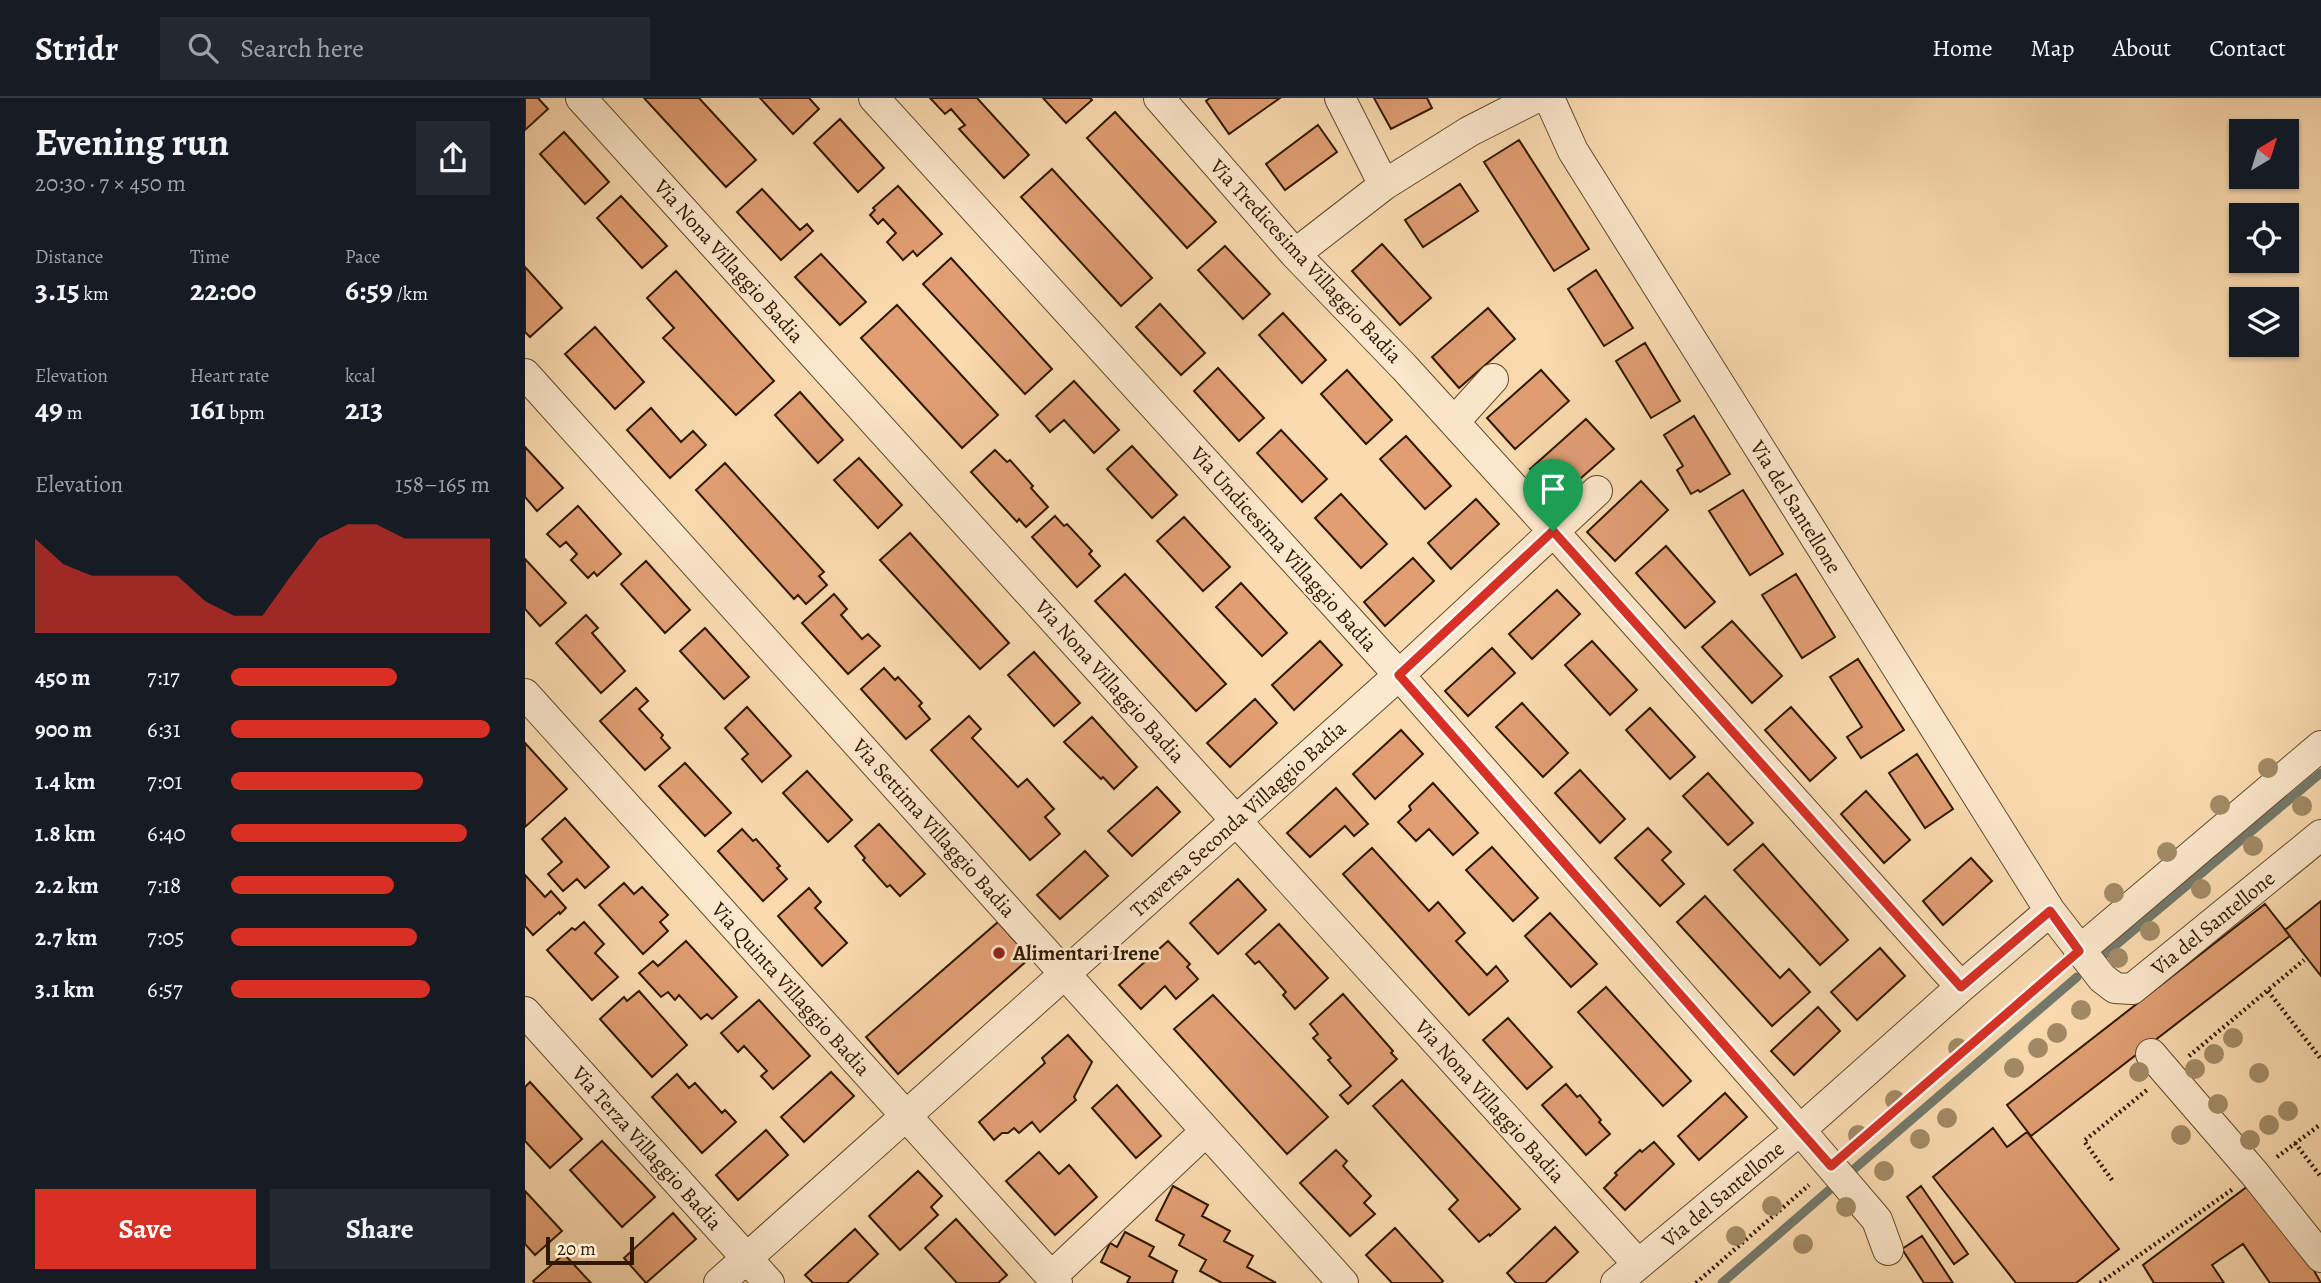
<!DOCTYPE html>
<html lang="en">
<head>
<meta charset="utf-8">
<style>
	body { margin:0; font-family:Alegreya,serif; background:#242831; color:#f1f3f6; height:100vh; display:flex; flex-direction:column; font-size:26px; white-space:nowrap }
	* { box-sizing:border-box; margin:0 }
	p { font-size:23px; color:#9ea1a6 }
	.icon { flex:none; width:38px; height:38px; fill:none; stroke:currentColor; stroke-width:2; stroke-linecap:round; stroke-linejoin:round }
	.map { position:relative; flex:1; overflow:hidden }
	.drawer { display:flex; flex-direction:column; background:#171b24; width:525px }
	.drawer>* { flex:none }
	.needle { width:46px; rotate:38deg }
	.fabs { position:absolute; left:1704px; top:21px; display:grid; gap:14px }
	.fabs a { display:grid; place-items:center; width:70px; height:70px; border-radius:0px; background:#171b24; box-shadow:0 2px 5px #0004; font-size:35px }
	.scale { position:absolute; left:21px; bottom:18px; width:88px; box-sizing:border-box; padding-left:7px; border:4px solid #301800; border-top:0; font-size:19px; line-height:24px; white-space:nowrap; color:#301800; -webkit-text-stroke:5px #fce8cc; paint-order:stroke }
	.pin { position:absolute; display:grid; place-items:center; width:60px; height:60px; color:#fff; margin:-72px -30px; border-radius:50% 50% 50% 0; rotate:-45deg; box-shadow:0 0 7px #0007 }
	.pin .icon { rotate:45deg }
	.round { display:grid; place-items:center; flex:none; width:74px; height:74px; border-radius:0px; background:#242831 }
	.head { display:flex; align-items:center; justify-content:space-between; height:119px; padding:0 35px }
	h1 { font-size:38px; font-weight:700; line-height:52px }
	.metrics { display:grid; grid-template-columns:repeat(3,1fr); gap:10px; height:119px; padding:7px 35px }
	.metrics div { display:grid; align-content:center }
	.metrics b { font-size:30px; font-weight:700 }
	.metrics small { font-size:19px; font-weight:400 }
	.metrics p { font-size:19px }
	.chart { height:196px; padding:14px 35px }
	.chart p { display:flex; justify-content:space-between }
	.chart svg { width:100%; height:126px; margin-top:7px; fill:#d93025; opacity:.7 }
	.button { display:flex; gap:14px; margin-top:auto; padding:14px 35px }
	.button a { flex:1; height:80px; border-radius:0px; background:#d93025; color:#fff; font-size:28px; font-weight:700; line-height:80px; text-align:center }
	.button a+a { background:#242831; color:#f1f3f6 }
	ul { padding:0 35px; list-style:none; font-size:23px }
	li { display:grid; grid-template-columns:112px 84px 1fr; align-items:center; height:52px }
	li i { height:18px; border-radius:9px; background:#d93025 }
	header { display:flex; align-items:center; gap:42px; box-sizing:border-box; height:98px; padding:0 35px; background:#171b24; border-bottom:2px solid #363941 }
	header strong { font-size:33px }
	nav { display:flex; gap:38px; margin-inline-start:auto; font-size:24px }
	.search { width:490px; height:63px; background:#242831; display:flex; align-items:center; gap:18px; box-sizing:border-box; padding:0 24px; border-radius:0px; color:#9ea1a6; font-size:26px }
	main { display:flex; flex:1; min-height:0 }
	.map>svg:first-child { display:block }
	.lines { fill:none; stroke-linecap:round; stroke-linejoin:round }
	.stream { stroke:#74796c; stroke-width:9 }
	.building { fill:#e19e73; stroke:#301800; stroke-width:2 }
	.minor-casing { stroke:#62492c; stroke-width:32 }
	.path { stroke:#301800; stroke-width:4.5; stroke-dasharray:2 3.5; stroke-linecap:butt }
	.minor { stroke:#fce8cc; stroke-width:30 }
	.tree { fill:#a38b66 }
	.route-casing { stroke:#fff; stroke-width:14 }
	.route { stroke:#d93025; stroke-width:9 }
	.poi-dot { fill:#8f2418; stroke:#fce8cc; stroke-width:2.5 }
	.labels { text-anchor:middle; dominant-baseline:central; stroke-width:5; stroke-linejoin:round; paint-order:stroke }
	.street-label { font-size:21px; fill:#301800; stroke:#fce8cc }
	.poi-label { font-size:21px; font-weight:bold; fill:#301800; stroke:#fce8cc; text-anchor:start }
</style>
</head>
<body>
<header>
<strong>Stridr</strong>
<div class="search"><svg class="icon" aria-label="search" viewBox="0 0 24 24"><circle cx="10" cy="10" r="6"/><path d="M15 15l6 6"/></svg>Search here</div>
<nav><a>Home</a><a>Map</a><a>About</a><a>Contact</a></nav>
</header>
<main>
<section class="drawer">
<div class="head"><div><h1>Evening run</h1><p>20:30 · 7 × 450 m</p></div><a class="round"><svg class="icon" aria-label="share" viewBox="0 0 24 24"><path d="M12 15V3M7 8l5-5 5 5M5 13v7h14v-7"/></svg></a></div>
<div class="metrics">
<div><p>Distance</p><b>3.15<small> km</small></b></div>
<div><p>Time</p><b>22:00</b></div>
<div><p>Pace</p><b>6:59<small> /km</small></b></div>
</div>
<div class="metrics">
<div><p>Elevation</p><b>49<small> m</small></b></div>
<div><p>Heart rate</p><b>161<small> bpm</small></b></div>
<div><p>kcal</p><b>213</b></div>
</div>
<div class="chart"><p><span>Elevation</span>158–165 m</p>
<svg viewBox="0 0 160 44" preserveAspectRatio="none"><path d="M0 44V11L10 20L20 24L30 24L40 24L50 24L60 33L70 38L80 38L90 24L100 11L110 6L120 6L130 11L140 11L150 11L160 11V44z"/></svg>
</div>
<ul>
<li><b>450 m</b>7:17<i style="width:64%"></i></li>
<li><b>900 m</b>6:31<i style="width:100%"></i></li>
<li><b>1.4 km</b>7:01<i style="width:74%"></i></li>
<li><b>1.8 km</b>6:40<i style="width:91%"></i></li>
<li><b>2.2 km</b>7:18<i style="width:63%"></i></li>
<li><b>2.7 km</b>7:05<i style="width:72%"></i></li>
<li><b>3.1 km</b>6:57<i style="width:77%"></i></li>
</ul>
<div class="button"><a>Save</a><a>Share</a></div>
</section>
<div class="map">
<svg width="1796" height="1185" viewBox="0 0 1796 1185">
	<rect width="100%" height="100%" fill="#fadbb0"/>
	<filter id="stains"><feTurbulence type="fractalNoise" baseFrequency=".00286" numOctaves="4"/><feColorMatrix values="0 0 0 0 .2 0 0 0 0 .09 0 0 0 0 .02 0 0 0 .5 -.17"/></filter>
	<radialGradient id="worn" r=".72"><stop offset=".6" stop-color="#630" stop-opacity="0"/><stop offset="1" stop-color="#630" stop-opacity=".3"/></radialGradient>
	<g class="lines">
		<path class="stream" d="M1579,857l217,-182
			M1328,1072l224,-193
			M1197,1185l113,-98"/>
	</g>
	<path class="building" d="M0,0h13l10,11 -23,21z
		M119,0h55l57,62 -30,27z
		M235,0h49l10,11 -26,25z
		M405,0h47l52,57 -25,23 -45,-49 6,-4 -14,-16 -6,5z
		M518,0h47l2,2 -26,23z
		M685,0h70l-51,36 -23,-33z
		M849,0h53l5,10 -41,21z
		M590,14l101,110 -29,26 -100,-110z
		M315,21l44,49 -26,24 -44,-49z
		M793,27l19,27 -52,38 -19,-26z
		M39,34l45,50 -24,22 -45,-50z
		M994,42l70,109 -35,22 -70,-109z
		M527,71l100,109 -31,28 -100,-109z
		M935,86l18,27 -55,36 -18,-27z
		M373,88l44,48 -25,22 -4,-5 -10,9 -16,-18 9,-9 -13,-14 -5,5 -8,-9 5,-5 -2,-2z
		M237,91l38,41 7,-6 6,7 -32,29 -44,-48z
		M96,98l46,50 -25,22 -45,-50z
		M857,146l49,54 -31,27 -48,-54z
		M700,148l45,48 -27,25 -45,-49z
		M296,156l45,48 -26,23 -45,-48z
		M426,160l101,111 -27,25 -102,-110z
		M0,169l37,41 -32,29 -5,-5z
		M1071,172l37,58 -29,18 -36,-57z
		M151,173l98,110 -38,34 -73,-77 11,-10 -27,-30z
		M635,206l45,49 -24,22 -45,-48z
		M372,207l101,110 -36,33 -101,-110z
		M963,210l27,31 -56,49 -27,-31z
		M758,215l43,47 -24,23 -43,-48z
		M70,229l49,55 -29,27 -50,-55z
		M1120,245l35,58 -29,17 -35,-57z
		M693,270l46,50 -25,23 -45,-50z
		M822,272l45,50 -26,24 -45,-50z
		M1016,272l28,31 -54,48 -28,-31z
		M549,283l45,49 -25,23 -30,-33 -14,12 -14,-16z
		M275,294l43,48 -25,23 -43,-48z
		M126,310l30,34 12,-11 13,14 -36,33 -43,-48z
		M1169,318l36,58 -30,18 -2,-2 -7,4 -14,-24 6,-4 -19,-31z
		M1061,321l28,30 -57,50 -27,-30z
		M756,332l46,49 -25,23 -45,-49z
		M881,338l45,50 -26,23 -45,-50z
		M607,348l45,49 -25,23 -45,-49z
		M0,349l38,41 -26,23 -12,-14z
		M470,352l12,12 3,-2 23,26 -2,2 17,19 -22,20 -7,-8 -2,3 -46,-50z
		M334,360l43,47 -24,23 -44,-48z
		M200,365l99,109 -5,4 8,9 -21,19 -8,-9 -4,4 -98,-109z
		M1116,383l27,29 -53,51 -28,-29z
		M1218,392l40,64 -33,21 -41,-64z
		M816,396l46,50 -26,24 -46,-50z
		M951,401l23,25 -48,45 -23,-26z
		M53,408l43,48 -24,22 -3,-4 -6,6 -17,-18 6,-6 -11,-12 -6,5 -13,-13z
		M530,418l9,10 3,-2 25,27 -3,3 11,12 -23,21 -45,-50z
		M659,419l46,50 -27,24 -46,-50z
		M385,435l99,110 -29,26 -100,-109z
		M1141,448l49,56 -30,26 -49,-55z
		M888,460l21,23 -49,45 -21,-24z
		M0,461l41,44 -26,23 -15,-17z
		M121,463l44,49 -25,23 -44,-49z
		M600,476l101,110 -30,27 -101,-110z
		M1271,476l39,63 -33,21 -40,-63z
		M716,485l46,50 -25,23 -46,-49z
		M1032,492l23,24 -48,45 -23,-25z
		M309,496l13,15 -6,6 21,24 6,-5 12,12 -32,28 -46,-51z
		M61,517l12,13 -6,5 33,38 -24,22 -45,-50z
		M1207,523l50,55 -30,27 -50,-56z
		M180,530l44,49 -25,22 -44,-48z
		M795,543l22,24 -48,45 -22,-25z
		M1067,543l45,49 -27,25 -45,-50z
		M967,550l23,25 -47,43 -23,-25z
		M509,554l46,51 -26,23 -46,-51z
		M1333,561l46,71 -43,28 -14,-21 15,-10 -32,-50z
		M359,570l11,12 3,-3 24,26 -3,3 11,13 -24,20 -45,-50z
		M111,590l12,13 -9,8 24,26 -2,3 9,10 -25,22 -45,-49z
		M730,601l22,24 -47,44 -23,-24z
		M997,605l46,50 -25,24 -47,-50z
		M222,609l44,49 -29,26 -20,-23 6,-5 -23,-26z
		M1266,609l45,51 -26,23 -45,-51z
		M1125,610l45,49 -25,22 -44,-49z
		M444,618l12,13 -9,9 46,49 9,-8 27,30 -9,8 15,17 -30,26 -99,-110z
		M567,619l45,50 -23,22 -11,-12 -2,2 -37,-37z
		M876,632l22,24 -48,45 -22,-25z
		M0,645l42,46 -42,38z
		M1392,656l36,55 -28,19 -36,-55z
		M160,665l46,50 -26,23 -46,-50z
		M1055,672l45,49 -25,24 -45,-50z
		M282,673l45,49 -24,22 -45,-49z
		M1183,675l45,50 -25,22 -45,-49z
		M908,685l45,50 -25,22 -24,-26 -13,12 -18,-19 13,-12 -2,-4z
		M632,689l23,25 -48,44 -24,-25z
		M811,690l32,36 -14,12 -9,-10 -35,31 -23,-24z
		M1341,693l44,49 -26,23 -43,-49z
		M40,720l44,49 -24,21 -8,-9 -14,12 -15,-17 14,-12 -20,-23z
		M354,726l46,50 -25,22 -10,-11 -3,2 -24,-27 2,-2 -10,-12z
		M1123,730l23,24 -9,8 22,24 -24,22 -45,-48z
		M217,731l11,12 3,-2 24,27 -3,2 10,11 -24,22 -45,-50z
		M1238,746l85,96 -28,25 -86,-95z
		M967,749l46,51 -25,23 -47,-51z
		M847,750l57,63 9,-9 27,31 -9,8 31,34 9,-9 12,15 -39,34 -126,-141z
		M560,753l23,25 -48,43 -23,-24z
		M1446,760l21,23 -49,44 -20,-24z
		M0,777l20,22 6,-6 15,17 -6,6 -1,-2 -26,23 -8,-9z
		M713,781l28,31 -48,44 -28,-31z
		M99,785l10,11 8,-7 26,28 -8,7 8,9 -25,23 -44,-49z
		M284,790l12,14 -6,6 32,35 -25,23 -44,-50z
		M1180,798l75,82 9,-9 21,23 -38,34 -95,-104z
		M1796,803v75l-36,-46z
		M1740,806l25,32 -259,200 -24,-31z
		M1025,815l47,51 -26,23 -46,-51z
		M59,824l20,22 -9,9 23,24 -26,23 -45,-50 25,-22 3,2z
		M473,824l32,36 -132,116 -32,-37z
		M754,826l49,54 -33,31 -12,-14 3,-3 -27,-31 -4,3 -9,-10z
		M161,843l51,56 -25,22 -5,-5 -6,5 -22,-24 -4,5 -7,-8 -7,5 -22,-24 14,-12 5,5z
		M643,843l22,23 -3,3 11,12 -22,20 -11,-13 -24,23 -22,-24z
		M1355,850l25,28 -48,44 -26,-28z
		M1081,889l85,94 -28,25 -85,-94z
		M114,893l48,54 -35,32 -52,-58 24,-22 3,4z
		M818,896l50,57 -2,2 6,6 -49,45 -8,-9 11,-9 -23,-26 3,-2 -18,-20 5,-4 -8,-10z
		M688,897l115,122 -41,37 -113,-125z
		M234,902l51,56 -37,33 -12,-13 6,-5 -23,-25 -6,6 -17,-19z
		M1293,909l22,24 -46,44 -23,-24z
		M983,920l44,49 -25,22 -44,-49z
		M543,937l24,27 -18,35 2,3 -36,32 -8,-10 -13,11 -5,-5 -6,5h-6l-8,7 -15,-18 66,-59 -3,-5z
		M306,974l23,24 -50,46 -23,-25z
		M152,976l12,14 6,-5 27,30 3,-3 11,12 -34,31 -50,-56z
		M877,982l118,129 -30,27 -1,-2 -10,8 -30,-33 9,-9 -85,-94z
		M5,984l52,57 -32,29 -25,-27v-54z
		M1041,986l11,13 3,-2 21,25 -2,2 11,12 -24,21 -44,-50z
		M592,987l44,51 -25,22 -44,-50z
		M1200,995l22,24 -48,43 -21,-24z
		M1468,1030l14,19 20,-15 92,117 -43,34h-60l-83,-106z
		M241,1032l22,25 -50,45 -22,-25z
		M77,1043l53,56 -33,30 -52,-57z
		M1129,1044l20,22 -49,46 -21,-22 13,-13 -2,-2 25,-23 2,2z
		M811,1052l11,11 -4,5 28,30 -7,7 11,11 -25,22 -50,-53z
		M514,1054l20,22 10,-9 28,32 -42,38 -49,-54z
		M393,1073l24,25 -11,11 7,8 -38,35 -31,-34z
		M648,1088l35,19 -6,11 28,15 -6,10 29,15 -6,11 29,16h-54l-22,-12 6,-11 -27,-15 5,-10 -28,-15z
		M1396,1088l47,68 -14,10 -47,-67z
		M1723,1088l60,74 13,23h-51l-27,-39 -31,21 12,18h-70l-11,-18z
		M0,1093l37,40 -27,24 -10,-11z
		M148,1115l23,26 -50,44 -22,-25z
		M431,1121l51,56 -9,8h-41l-32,-35z
		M1030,1129l23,25 -33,31h-29l-9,-10z
		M870,1130l48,53 -2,2h-49l-26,-28z
		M330,1131l23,25 -31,29h-34l-8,-8z
		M600,1134l29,15 -5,9 28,15 -5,11 2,1h-47l3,-6 -29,-15 9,-19 7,4z
		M1397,1138l31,47h-29l-22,-34z
		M39,1156l27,29h-56l-2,-2z"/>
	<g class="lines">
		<defs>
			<path id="minor" d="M56,0l1057,1166
				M349,0l525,577 401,455 77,90 11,30
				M634,0l136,156 109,113 149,164 408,456
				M815,0l44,87
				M1024,0l24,53 477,760 -89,76 -161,143 -184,153
				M770,156l89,-69 86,-54 65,-33
				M0,276l818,909
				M929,324l39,-43
				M0,596l532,589
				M1525,813l52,67 13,10 17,1 189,-154
				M1554,853l242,-205
				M0,914l244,271
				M1626,956l103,119 67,84
				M526,1179l155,-146
				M194,1185l680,-608 198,-184"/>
		</defs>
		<use href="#minor" class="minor-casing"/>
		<path class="path" d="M1743,893l53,68
			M1664,958l115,-96
			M1770,1045l26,34
			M1328,1049l205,-177
			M1752,1059l44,-33
			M1587,1082l-28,-39 63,-51
			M1171,1185l113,-98
			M1575,1185l133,-94"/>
		<use href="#minor" class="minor"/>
	</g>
	<g class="tree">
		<circle cx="1743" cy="670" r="10"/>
		<circle cx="1695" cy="707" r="10"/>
		<circle cx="1777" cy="708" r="10"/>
		<circle cx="1728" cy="748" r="10"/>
		<circle cx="1642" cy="754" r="10"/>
		<circle cx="1676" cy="791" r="10"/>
		<circle cx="1589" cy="795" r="10"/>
		<circle cx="1625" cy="833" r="10"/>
		<circle cx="1593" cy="860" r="10"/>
		<circle cx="1556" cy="912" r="10"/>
		<circle cx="1532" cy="935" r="10"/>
		<circle cx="1708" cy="940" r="10"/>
		<circle cx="1433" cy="950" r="10"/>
		<circle cx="1513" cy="950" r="10"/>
		<circle cx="1689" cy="956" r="10"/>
		<circle cx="1489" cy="970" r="10"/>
		<circle cx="1670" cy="971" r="10"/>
		<circle cx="1614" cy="974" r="10"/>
		<circle cx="1734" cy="975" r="10"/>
		<circle cx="1370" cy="1002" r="10"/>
		<circle cx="1693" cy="1006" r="10"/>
		<circle cx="1763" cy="1013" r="10"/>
		<circle cx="1422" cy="1020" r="10"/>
		<circle cx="1744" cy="1027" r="10"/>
		<circle cx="1333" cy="1037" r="10"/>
		<circle cx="1656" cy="1037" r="10"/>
		<circle cx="1395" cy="1041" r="10"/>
		<circle cx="1725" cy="1042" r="10"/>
		<circle cx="1359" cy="1073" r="10"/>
		<circle cx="1247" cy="1108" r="10"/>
		<circle cx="1321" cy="1109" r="10"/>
		<circle cx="1211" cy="1138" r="10"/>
		<circle cx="1278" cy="1146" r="10"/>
	</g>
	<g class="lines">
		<defs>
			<path id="route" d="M1028,433l408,456 89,-76 29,40 -248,215 -432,-491z"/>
		</defs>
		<use href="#route" class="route-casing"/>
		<use href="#route" class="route"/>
	</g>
	<circle class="poi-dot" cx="474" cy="855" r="7"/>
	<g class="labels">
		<g class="street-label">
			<text transform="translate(204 163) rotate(48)">Via Nona Villaggio Badia</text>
			<text transform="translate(781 163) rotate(47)">Via Tredicesima Villaggio Badia</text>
			<text transform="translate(1271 409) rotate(58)">Via del Santellone</text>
			<text transform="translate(759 451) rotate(48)">Via Undicesima Villaggio Badia</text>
			<text transform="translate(585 583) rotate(48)">Via Nona Villaggio Badia</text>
			<text transform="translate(713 721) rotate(-42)">Traversa Seconda Villaggio Badia</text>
			<text transform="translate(409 730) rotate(48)">Via Settima Villaggio Badia</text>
			<text transform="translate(1688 825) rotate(-39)">Via del Santellone</text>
			<text transform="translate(266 891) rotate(48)">Via Quinta Villaggio Badia</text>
			<text transform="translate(965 1003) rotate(48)">Via Nona Villaggio Badia</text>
			<text transform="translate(122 1050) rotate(48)">Via Terza Villaggio Badia</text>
			<text transform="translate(1198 1096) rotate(-40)">Via del Santellone</text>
		</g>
		<g class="poi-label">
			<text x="488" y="855">Alimentari Irene</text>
		</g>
	</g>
	<rect width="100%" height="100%" filter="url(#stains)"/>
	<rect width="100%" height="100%" fill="url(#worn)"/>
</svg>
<div class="fabs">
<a><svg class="needle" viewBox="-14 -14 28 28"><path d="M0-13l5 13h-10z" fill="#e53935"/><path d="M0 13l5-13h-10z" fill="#9ea1a6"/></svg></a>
<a><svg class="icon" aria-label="locate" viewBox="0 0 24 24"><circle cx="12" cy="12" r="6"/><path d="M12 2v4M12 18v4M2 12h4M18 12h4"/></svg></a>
<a><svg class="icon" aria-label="layers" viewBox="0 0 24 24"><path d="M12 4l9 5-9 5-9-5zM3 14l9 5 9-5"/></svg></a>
</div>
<div class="scale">20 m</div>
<div class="pin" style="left:1028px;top:433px;background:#1e9e55"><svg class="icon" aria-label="arrive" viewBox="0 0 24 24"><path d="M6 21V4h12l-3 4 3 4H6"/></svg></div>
</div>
</main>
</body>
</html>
